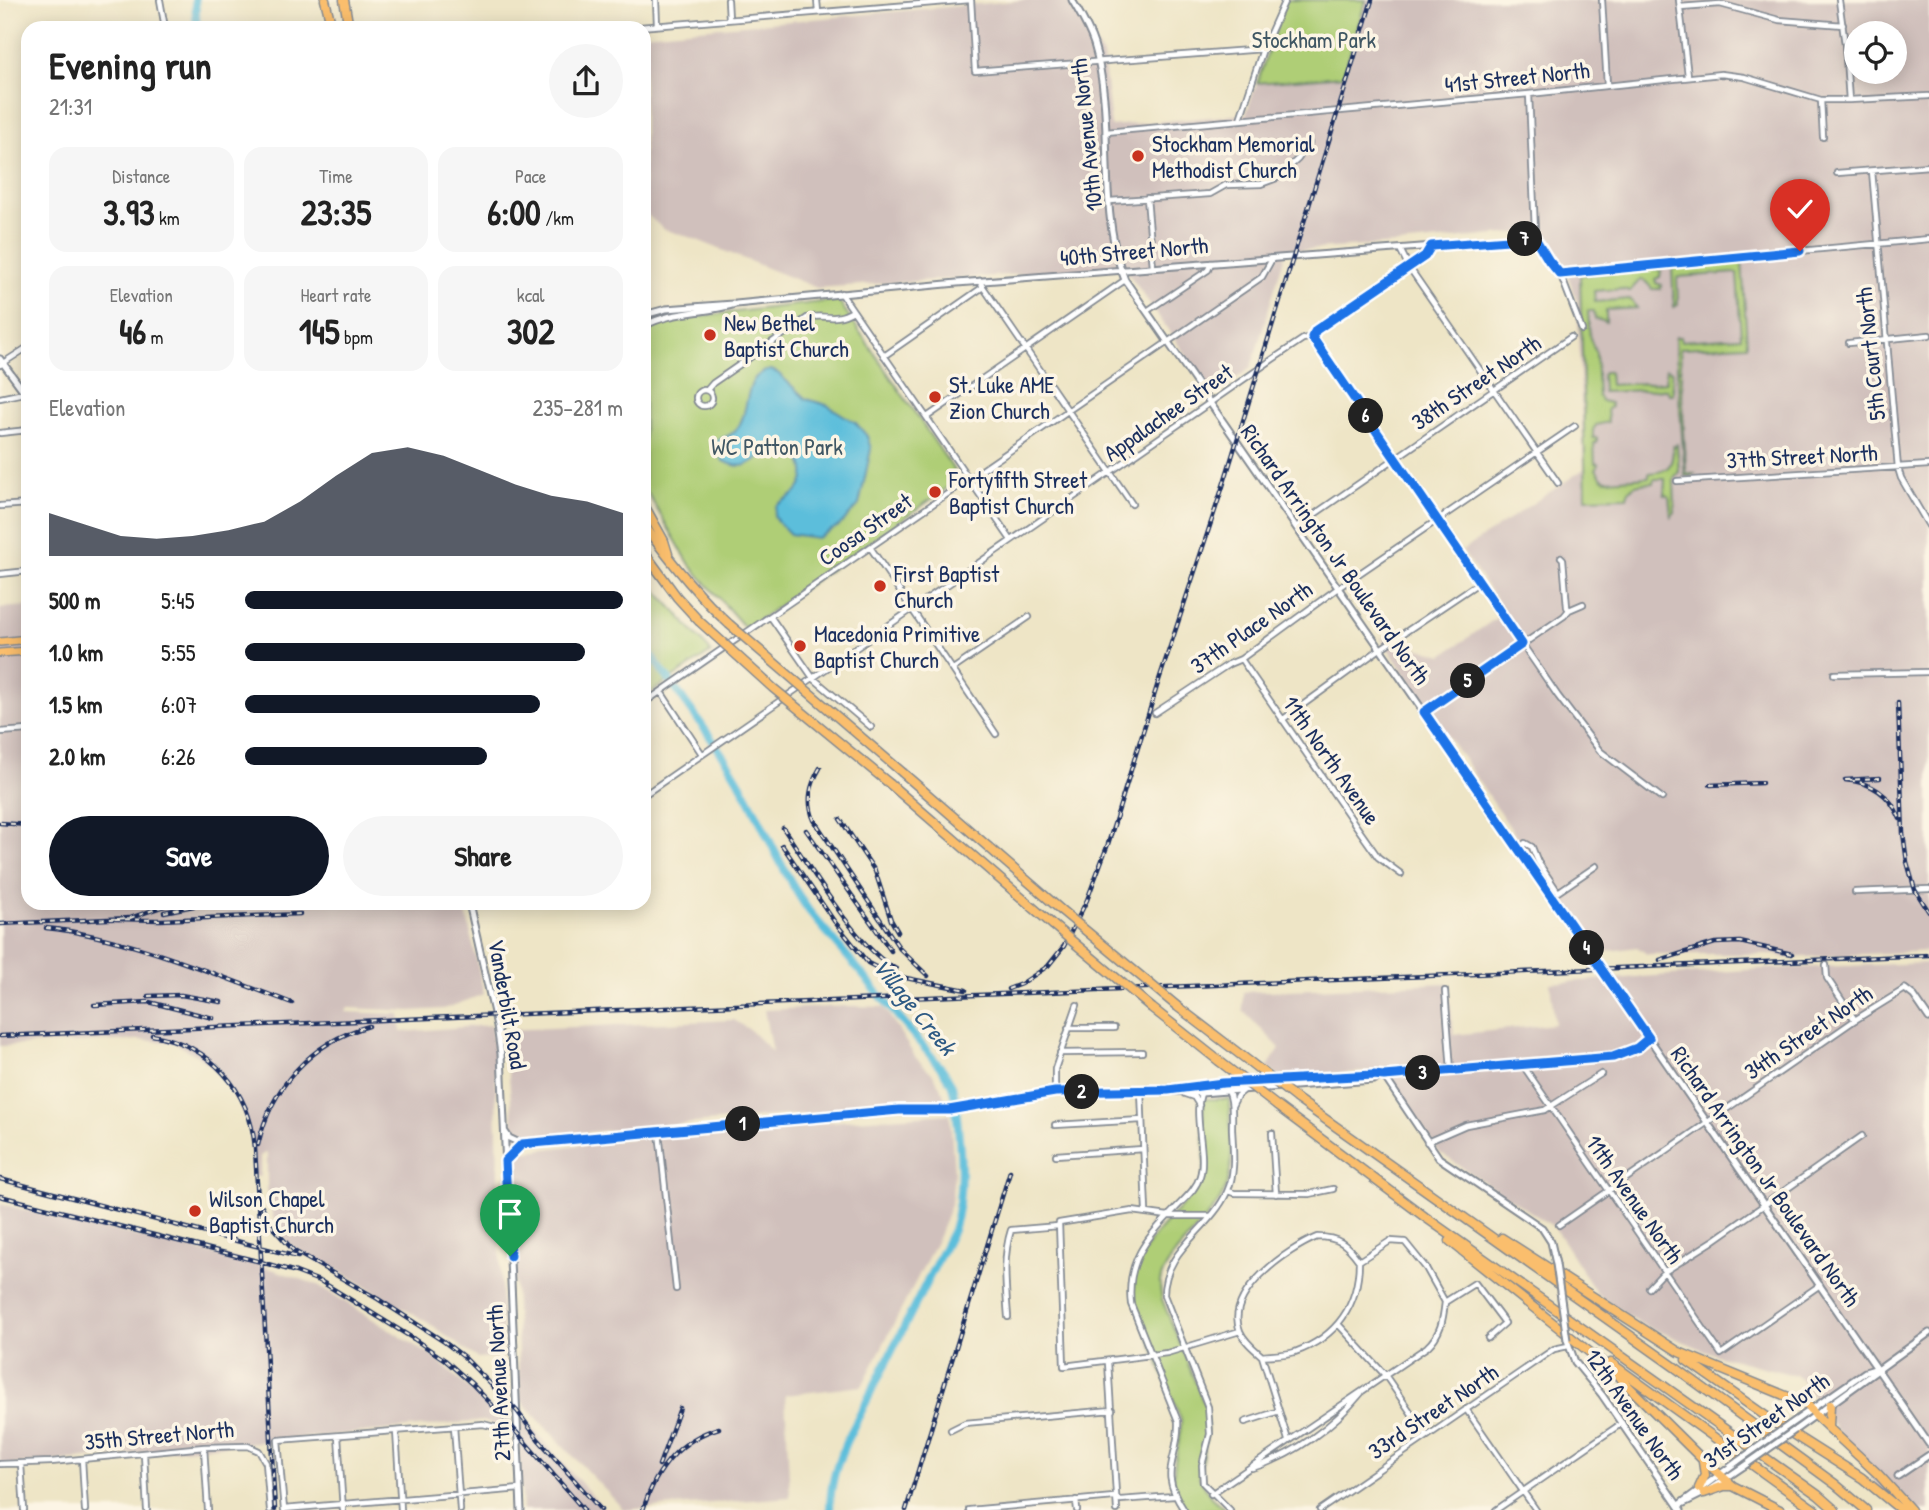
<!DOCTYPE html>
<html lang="en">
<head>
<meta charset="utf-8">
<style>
	body { margin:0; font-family:"Patrick Hand",sans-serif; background:#f6f6f6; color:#222; height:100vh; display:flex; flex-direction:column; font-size:26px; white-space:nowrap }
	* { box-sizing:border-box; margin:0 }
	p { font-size:23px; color:#767676 }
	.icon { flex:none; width:38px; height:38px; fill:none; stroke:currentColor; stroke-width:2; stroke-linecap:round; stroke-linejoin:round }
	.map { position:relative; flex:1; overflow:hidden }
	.details { position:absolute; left:21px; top:21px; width:630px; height:889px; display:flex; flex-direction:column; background:#fff; border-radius:21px; box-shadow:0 4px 18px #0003 }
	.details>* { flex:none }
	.fabs { position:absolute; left:1844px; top:21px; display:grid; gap:14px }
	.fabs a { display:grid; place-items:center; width:63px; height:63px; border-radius:50%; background:#fff; box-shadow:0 4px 18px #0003; font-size:35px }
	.pin { position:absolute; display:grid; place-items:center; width:60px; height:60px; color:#fff; margin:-72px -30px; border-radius:50% 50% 50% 0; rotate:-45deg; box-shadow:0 0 7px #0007 }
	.pin .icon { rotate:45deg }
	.km { position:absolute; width:35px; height:35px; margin:-18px; border-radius:50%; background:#222; color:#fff; font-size:19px; line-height:35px; text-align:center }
	.round { display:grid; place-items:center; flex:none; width:74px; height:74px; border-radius:37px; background:#f6f6f6 }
	.head { display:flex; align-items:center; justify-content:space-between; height:119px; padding:0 28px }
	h1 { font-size:38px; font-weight:800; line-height:52px }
	.stats { display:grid; grid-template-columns:repeat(3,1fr); gap:10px; height:119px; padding:7px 28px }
	.stats div { display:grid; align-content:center; border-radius:18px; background:#f6f6f6; text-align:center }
	.stats b { font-size:35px; font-weight:800 }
	.stats small { font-size:19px; font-weight:400 }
	.stats p { font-size:19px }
	.chart { height:196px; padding:14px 28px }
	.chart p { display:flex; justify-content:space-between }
	.chart svg { width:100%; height:126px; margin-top:7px; fill:#111827; opacity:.7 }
	.cta { display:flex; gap:14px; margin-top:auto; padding:14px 28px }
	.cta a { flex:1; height:80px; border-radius:42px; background:#111827; color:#fff; font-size:28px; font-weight:800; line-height:80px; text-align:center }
	.cta a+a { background:#f6f6f6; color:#222 }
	ul { padding:0 28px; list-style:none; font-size:23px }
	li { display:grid; grid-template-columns:112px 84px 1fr; align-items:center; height:52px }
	li i { height:18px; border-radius:9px; background:#111827 }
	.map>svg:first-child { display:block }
	.industrial { fill:#d0c0bc; fill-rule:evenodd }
	.green { fill:#afce76; stroke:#657e6a; stroke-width:2 }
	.water { fill:#5cbedb; stroke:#3c769c; stroke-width:2 }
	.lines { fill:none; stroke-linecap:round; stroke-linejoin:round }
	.river { stroke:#5cbedb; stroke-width:8 }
	.minor-casing { stroke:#848a92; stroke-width:8 }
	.tertiary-casing { stroke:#848a92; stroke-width:9 }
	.primary-casing { stroke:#848a92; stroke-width:10 }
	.motorway-casing { stroke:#848a92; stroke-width:11 }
	.minor { stroke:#fff; stroke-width:4.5 }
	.tertiary { stroke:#fff; stroke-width:5 }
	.primary { stroke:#fabe6d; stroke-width:7 }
	.motorway { stroke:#fabe6d; stroke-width:8 }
	.rail-casing { stroke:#1b2f5e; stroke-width:4.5 }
	.rail { stroke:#fcf5e5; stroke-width:2; stroke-dasharray:5; stroke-linecap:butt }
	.tertiary-bridge-casing { stroke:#848a92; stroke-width:9; stroke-linecap:butt }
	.motorway-bridge-casing { stroke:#848a92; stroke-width:11; stroke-linecap:butt }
	.tertiary-bridge { stroke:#fff; stroke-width:5 }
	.motorway-bridge { stroke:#fabe6d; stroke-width:8 }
	.route-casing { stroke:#fff; stroke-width:14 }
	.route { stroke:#1a73e8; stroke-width:9 }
	.poi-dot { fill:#c8321e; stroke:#fcf5e5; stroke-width:2.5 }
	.labels { text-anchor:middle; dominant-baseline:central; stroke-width:7; stroke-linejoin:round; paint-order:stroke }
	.park-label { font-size:23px; fill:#405764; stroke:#fcf5e5 }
	.street-label { font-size:23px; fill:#1b2f5e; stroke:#fcf5e5 }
	.poi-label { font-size:23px; fill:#1b2f5e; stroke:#fcf5e5; text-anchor:start }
	.water-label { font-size:24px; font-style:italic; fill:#2e5a84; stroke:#fcf5e5 }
</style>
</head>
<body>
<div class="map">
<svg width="1929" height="1510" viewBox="0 0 1929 1510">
	<rect width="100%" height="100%" fill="#fcf5e5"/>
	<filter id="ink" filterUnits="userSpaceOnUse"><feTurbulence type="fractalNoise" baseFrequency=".0143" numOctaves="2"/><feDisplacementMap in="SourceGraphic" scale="14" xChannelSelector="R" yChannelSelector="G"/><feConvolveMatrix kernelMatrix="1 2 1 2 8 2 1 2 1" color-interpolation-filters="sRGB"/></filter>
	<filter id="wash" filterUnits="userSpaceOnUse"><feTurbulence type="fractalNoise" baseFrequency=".00686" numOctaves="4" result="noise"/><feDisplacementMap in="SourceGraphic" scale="28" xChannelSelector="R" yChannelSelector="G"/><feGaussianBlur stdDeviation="1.57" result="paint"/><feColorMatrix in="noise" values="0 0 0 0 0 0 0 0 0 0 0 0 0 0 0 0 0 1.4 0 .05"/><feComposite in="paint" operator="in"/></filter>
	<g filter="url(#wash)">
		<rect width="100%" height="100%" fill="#eee5c6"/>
		<path class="industrial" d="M1024,0h44l35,56 8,70 135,-12 11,-31 86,-7 23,-76h563v951l-144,7 -10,-4h-128l-10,-7 -41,6 -216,-316 63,18 62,-43 -43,-61 122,-82 -7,-169 -13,-34 -26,-35 -140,13 -112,7 -35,117 -38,26 -89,-127 -307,21 -125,-50 -29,-9 -19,-17v-178zM1857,33h38v39h-38z
			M28,606v297h436l20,91 -40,15 -33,2 -63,-3 -2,4 54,2 1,18 90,-7 4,36 8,296 -26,1 -50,-36 -89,-52 -35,-17 -16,-11 -11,-14 -4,-14 -5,-26v-36l-7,4v20l-7,1 -1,-30 -5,-26 -11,-24 -27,-33 -16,-11 -20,-11 -35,-2 -138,6v-438z
			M1929,963v547h-31l-22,-26 -78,-108 -82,-21 -77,-32 -42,-29 -43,-67 -114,-74 -54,-82 -107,5 -12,-8 13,-20 -37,-37v-19l205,-9 6,52 101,-11 -5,-41 212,-14z
			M848,1006l36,1 32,51 17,16 10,18 3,13 -170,11 -254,22 -8,-3 -9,-105 229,-10 16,10 22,22 -8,-42z
			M950,1114l4,58 -3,32 -12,32 -77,150 -77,9 5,102 -166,13 -104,-110 -10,-234 3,-8 8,-6 106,-13 213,-18z
			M0,1204l257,60 61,21 117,73 83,75v-21l87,98h-82l-5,-76 -35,-13 -483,45z"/>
		<path class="green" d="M1286,0h80l-23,76 -86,7z
			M1742,260l5,85 -67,3 6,125 8,1 -3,2h-6l-10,-139h5l1,4 60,-4 -4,-64 -60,4 1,28 -4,2 -2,-38 4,-2z
			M1652,268l9,2 -1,7 -5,2 1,4 5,2 -1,4h-8c-11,-15 -12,-9 -22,2l-8,-2 -28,2 1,11 35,-3 7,9 -31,2v12l-11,-3 -1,-8h-6l2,27 6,15 2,43 4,5 8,2 1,4 -4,2 1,13 -12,3 -3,5v8h4v5h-3l1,20 4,1 -3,5 6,9 4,2 43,-3v-4c21,-1 24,-8 24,-27l4,-2 2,28 -5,6 1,34 -4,4 -2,-20 -5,-1 1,-16h-11l-1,4c-12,1 -23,-1 -26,14l-41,1 -6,-223z
			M838,300l122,179 -214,150 -56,-64 -46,-78v-153l22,-14z
			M1666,369l6,2 1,23h-4l-2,-5 -64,3 -1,-17 2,-3h5l1,13 56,-3z
			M644,576l67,76 -67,45z
			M1204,1099h25c1,29 7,65 -4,91 -12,29 -62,66 -65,93 0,5 1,11 2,16l44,110 1,24 -8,44 12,20 15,13h-39c-26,-36 -6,-52 -6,-90l-47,-121c-6,-42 25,-69 51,-97 7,-8 16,-16 18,-27 5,-20 -3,-53 1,-76z"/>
		<path class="water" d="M771,370l7,3 28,26 21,6 29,18 11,13 4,13 -12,56 -20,21 -22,12 -27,-4 -13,-13 -3,-5 2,-10c7,-7 18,-9 23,-17 14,-19 -2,-45 -24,-44 -20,12 -24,29 -52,16l-4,-8 2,-2v-6l-10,-2c9,-5 18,-5 25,-13 16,-19 5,-57 35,-60z"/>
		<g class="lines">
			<path class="river" d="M195,0l2,28
				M644,645c30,44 66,87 93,133 26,43 43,92 72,133l134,159 9,15 3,14c5,44 11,89 -2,131l-107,212c-10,24 -16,43 -16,68"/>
		</g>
	</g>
	<g filter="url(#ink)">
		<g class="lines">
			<defs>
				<path id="minor" d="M160,0l5,28
					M656,0l1,25
					M728,0l1,19
					M817,0l1,12
					M971,0l4,71 288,-22
					M1602,0l5,85
					M1679,0l9,76
					M1839,0l6,45 4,55
					M1680,7l40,-3 59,16 64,5
					M627,28l343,-28
					M1529,94l6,137
					M1821,100l2,37
					M1240,119l23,-70 22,-49
					M1106,132l423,-38 192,-20 23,3 77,23h28l80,-4
					M1872,171l26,297 3,10 28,48
					M1837,173l92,-7
					M1147,198l6,69
					M1110,201l100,-7 16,-9 35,-1 16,-6 21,-19 11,-16
					M1536,238l13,23 11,12 22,57
					M1400,249l9,18 149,216
					M1560,273l369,-34
					M979,281l153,223
					M841,293l170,247
					M1147,311l61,-41 3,-7
					M1312,337l246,359 42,55 62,47
					M1849,343l80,-8
					M884,356l99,-69
					M0,365l28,-18
					M696 398a8 8 0 1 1 16 0a8 8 0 1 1-16 0Z
					M707,390l6,-7 94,-65c20,-5 25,5 46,-7
					M0,398l24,-5
					M927,417l198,-137
					M0,433l28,-3
					M1677,481l252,-16
					M0,506l28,-2
					M1296,527l275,-190
					M870,547l126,187
					M1561,557l2,2 4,48 2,3
					M0,574l28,-3
					M770,616l43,62 58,49
					M1241,659l118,171 19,27 23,17
					M953,669l76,-52
					M1834,674l95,-2
					M661,692l41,62
					M644,703l618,-426 10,-18
					M1424,712l140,-96 5,-6 14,-6
					M1155,713l74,-49 12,-5 97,-71 237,-162
					M1282,720l98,-71 100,-67
					M0,732l28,-2
					M644,795l629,-436 30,-20 9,-2 4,-7 109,-74 6,-10
					M1519,849l6,-6 7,4 6,15 20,30 38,-26
					M1855,892l74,-3
					M1826,965l1,13 28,42
					M1445,991l6,79
					M1068,1028h46
					M1060,1053l82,-1
					M1522,1064l199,290 99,-69
					M1223,1082c11,14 9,30 9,47 1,21 4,44 -5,63 -17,38 -63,57 -63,103l44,112 2,27 -8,31 1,18 27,27
					M1141,1091l5,120
					M1055,1092v-23l22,-64
					M1185,1094l9,3 5,8
					M1232,1106l5,-10 6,-5
					M1055,1125l87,-5
					M659,1132l17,157
					M1272,1133l4,61
					M1427,1142l39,-17 79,-15 56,-36
					M1056,1155l87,-6
					M1228,1191l6,2 75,1 24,-5
					M1059,1223l5,143 103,-13 73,-22
					M1559,1225l296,-205 50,-31
					M1317,1237c21,0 30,7 42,24 0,44 -22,76 -64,91 -10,3 -23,3 -33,4 -8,-7 -18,-15 -22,-25 -16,-38 48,-82 77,-94z
					M1359,1261l31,-20 15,1 21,26 19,34
					M1649,1288l15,-16 49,-31 149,-105
					M1445,1302l30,-19 30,40 -17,15
					M1008,1317c-2,-29 -6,-59 3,-87l47,-4 1,-3 73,-12 36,5h42
					M1338,1324l47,51 42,61
					M1262,1356l26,84
					M1108,1362l9,148
					M1466,1409l70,101
					M1245,1422l34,-11
					M454,1426l6,84
					M951,1430l14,-7 147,-13
					M396,1431l5,79
					M338,1436l5,74
					M204,1447l4,63
					M144,1454l3,56
					M82,1459l3,51
					M0,1464l51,-2 153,-15 44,-1 11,5 7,12 4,47
					M21,1464l3,46
					M1252,1468c41,-12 82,-42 109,-75
					M1211,1494l216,-147c14,-13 16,-27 18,-45
					M1076,1500l1,10
					M284,1509l236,-20
					M284,1510l-6,-70 205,-16 35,9
					M969,1510l145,-13 6,3 54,-4
					M1184,1510c-28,-42 -4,-49 -6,-89l-47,-117c-5,-41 15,-66 43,-94 10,-11 22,-20 26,-34 8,-26 -12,-70 6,-91
					M1320,1510l234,-161 14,-3
					M1496,1510l126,-87"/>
				<path id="tertiary" d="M1072,0c8,14 17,28 22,44 23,76 1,161 31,236l398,575
					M644,315l22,-6 67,-5
					M644,326c29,-16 62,-12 92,-22l221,-21 579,-45
					M0,359l28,38
					M469,903l28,123 4,28 20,456
					M1905,989l9,7 15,22
					M1384,1076l55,82 103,70 9,14 5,22
					M1175,1091l26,2 172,-13 8,-3
					M505,1132l4,6 13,6
					M505,1161l17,-17 377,-34h50l106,-18 113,-2 55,-8 161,-6 229,-19 24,-9 12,-10 280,406
					M1567,1340l8,22 27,33 79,115
					M1789,1425l76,-53 10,-3
					M1795,1430l134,-97
					M1898,1476l31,-21
					M1680,1504l58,-43
					M1678,1506l26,-13 40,-27"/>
				<path id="primary" d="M0,642l28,-3
					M0,653l28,-2"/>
				<path id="motorway" d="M325,0l7,28
					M344,0l5,28
					M644,505l20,36 4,13
					M644,525c26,36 52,69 85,99
					M644,552l33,45 22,24
					M903,773l158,137
					M890,784l163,141
					M1178,1007l72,55
					M1152,1008l67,53
					M1297,1099l379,269 159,116 31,26
					M1277,1106l148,111 393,278 17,15
					M1502,1238l177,114 129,53 8,11 62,58 33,36
					M1450,1241l162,129 90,89 31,27 47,24
					M1686,1360l91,64 85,54 39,32
					M1611,1363l204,147
					M1829,1426l1,-21
					M1699,1488l6,-13 -2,-13
					M1704,1493l20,-7h9"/>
			</defs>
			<use href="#minor" class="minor-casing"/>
			<use href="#tertiary" class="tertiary-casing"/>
			<use href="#primary" class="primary-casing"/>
			<use href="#motorway" class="motorway-casing"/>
			<use href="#minor" class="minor"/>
			<use href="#tertiary" class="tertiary"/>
			<use href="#primary" class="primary"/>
			<use href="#motorway" class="motorway"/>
			<defs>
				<path id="rail" d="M1898,703l5,130 4,29 8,28 14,22
					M820,768c-10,17 -14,33 -6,52l86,129 28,27
					M1880,778l-35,2c27,2 45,14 55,39
					M1710,785l52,-2
					M840,819l35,52 16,49 7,12
					M0,823l28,2
					M783,828c27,38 74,121 113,141
					M806,830l85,121
					M782,845l52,76 34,42 23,12 75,15
					M164,912l44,-9
					M115,919l46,1 139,-6
					M0,924l130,-6 43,-15
					M46,928c80,8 170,47 246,75
					M1660,960l55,-17 25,-1 52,12
					M1008,989l13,-5 27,-18 16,-20 23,-46 21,-56 50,-161 65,-197 149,-486
					M148,996l33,-1 40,7
					M94,1005l55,-3 64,16
					M152,1035c59,10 98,55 103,113l20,362
					M0,1036l1929,-81
					M258,1145c13,-58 53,-103 111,-119
					M0,1179l298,78
					M0,1196l261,66 35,10 26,10 92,57 31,21 27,24 26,27 86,99
					M262,1206l10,21 22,24 84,48 65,42 21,16 53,54 21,28 63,71
					M659,1465l21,-57
					M643,1510c12,-39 35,-70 76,-82
					M906,1510l104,-339"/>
			</defs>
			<use href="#rail" class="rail-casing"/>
			<use href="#rail" class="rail"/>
			<defs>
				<path id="tertiary-bridge" d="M1523,855l126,183
					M1556,1264l11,76
					M1738,1461l51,-36
					M1744,1466l51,-36"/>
				<path id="motorway-bridge" d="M699,621l74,67 117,96
					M729,624l174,149
					M1061,910l117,97
					M1053,925l99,83
					M1219,1061l58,45
					M1250,1062l47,37"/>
			</defs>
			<use href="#tertiary-bridge" class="tertiary-bridge-casing"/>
			<use href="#motorway-bridge" class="motorway-bridge-casing"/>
			<use href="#tertiary-bridge" class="tertiary-bridge"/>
			<use href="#motorway-bridge" class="motorway-bridge"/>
		</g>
	</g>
	<g class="lines" filter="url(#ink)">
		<defs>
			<path id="route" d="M510,1256l-5,-95 17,-17 377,-34h50l106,-18 113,-2 55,-7 151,-8 10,1 229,-19 24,-9 12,-10 -225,-326 98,-68 -210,-307 4,-7 109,-74 6,-10 104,-8 14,23 11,13 240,-23"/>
		</defs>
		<use href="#route" class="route-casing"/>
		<use href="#route" class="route"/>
	</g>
	<g class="poi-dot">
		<circle cx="1138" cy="156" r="7"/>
		<circle cx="710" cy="335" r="7"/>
		<circle cx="935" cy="397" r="7"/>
		<circle cx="935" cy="492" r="7"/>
		<circle cx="880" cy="586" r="7"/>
		<circle cx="800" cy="646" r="7"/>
		<circle cx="195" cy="1211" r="7"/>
	</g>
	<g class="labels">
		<g class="park-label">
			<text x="1314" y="39">Stockham Park</text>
			<text x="777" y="446">WC Patton Park</text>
		</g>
		<g class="street-label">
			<text transform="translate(1517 77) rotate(-6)">41st Street North</text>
			<text transform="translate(1086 135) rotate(-96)">10th Avenue North</text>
			<text transform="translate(1134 251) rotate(-5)">40th Street North</text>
			<text transform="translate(1870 354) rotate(-96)">5th Court North</text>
			<text transform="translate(1476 382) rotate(-34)">38th Street North</text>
			<text transform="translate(1168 412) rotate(-35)">Appalachee Street</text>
			<text transform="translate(1802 456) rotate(-3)">37th Street North</text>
			<text transform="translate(865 529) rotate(-35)">Coosa Street</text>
			<text transform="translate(1336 554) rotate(55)">Richard Arrington Jr Boulevard North</text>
			<text transform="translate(1251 627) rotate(-35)">37th Place North</text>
			<text transform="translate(1332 760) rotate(55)">11th North Avenue</text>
			<text transform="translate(508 1004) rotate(80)">Vanderbilt Road</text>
			<text transform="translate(1808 1032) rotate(-34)">34th Street North</text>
			<text transform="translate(1766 1176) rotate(55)">Richard Arrington Jr Boulevard North</text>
			<text transform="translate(1635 1199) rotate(55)">11th Avenue North</text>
			<text transform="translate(498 1383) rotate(-93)">27th Avenue North</text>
			<text transform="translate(1433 1411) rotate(-34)">33rd Street North</text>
			<text transform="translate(1635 1414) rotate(55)">12th Avenue North</text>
			<text transform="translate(1766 1420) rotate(-35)">31st Street North</text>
			<text transform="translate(159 1435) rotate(-5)">35th Street North</text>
		</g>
		<g class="poi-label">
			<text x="1152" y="143">Stockham Memorial<tspan x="1152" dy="26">Methodist Church</tspan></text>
			<text x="724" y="322">New Bethel<tspan x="724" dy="26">Baptist Church</tspan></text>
			<text x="949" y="384">St. Luke AME<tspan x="949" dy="26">Zion Church</tspan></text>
			<text x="949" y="479">Fortyfifth Street<tspan x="949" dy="26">Baptist Church</tspan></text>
			<text x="894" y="573">First Baptist<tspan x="894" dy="26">Church</tspan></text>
			<text x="814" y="633">Macedonia Primitive<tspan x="814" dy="26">Baptist Church</tspan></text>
			<text x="209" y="1198">Wilson Chapel<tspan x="209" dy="26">Baptist Church</tspan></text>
		</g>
		<g class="water-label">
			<text transform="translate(915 1006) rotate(51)">Village Creek</text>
		</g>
	</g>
</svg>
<div class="fabs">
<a><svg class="icon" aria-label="locate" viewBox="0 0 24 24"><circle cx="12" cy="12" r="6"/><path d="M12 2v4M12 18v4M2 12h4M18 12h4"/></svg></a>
</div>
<div class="pin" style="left:510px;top:1256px;background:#1e9e55"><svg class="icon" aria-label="arrive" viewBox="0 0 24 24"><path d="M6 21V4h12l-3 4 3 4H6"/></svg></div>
<div class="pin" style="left:1800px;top:251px;background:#d93025"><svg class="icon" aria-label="check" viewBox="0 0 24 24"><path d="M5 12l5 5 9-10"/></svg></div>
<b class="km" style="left:743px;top:1124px">1</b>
<b class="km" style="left:1082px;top:1092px">2</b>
<b class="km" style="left:1423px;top:1073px">3</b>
<b class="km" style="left:1587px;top:948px">4</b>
<b class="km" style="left:1468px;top:681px">5</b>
<b class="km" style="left:1366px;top:416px">6</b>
<b class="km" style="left:1525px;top:239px">7</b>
<section class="details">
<div class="head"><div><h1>Evening run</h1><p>21:31</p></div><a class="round"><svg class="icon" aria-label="share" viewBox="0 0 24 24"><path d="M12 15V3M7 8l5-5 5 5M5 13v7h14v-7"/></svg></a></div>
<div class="stats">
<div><p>Distance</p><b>3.93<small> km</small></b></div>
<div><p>Time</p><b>23:35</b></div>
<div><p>Pace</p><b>6:00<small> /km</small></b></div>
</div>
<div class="stats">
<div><p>Elevation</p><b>46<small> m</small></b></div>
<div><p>Heart rate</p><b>145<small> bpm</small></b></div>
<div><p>kcal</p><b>302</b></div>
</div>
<div class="chart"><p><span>Elevation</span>235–281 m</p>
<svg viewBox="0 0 160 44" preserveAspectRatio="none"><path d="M0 44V29L10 33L20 37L30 38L40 37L50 35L60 32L70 25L80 16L90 8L100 6L110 9L120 14L130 19L140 23L150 25L160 29V44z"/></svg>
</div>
<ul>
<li><b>500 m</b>5:45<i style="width:100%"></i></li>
<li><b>1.0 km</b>5:55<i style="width:90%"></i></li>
<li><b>1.5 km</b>6:07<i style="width:78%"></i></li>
<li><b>2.0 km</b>6:26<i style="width:64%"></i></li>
</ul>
<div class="cta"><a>Save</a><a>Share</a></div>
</section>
</div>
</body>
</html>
